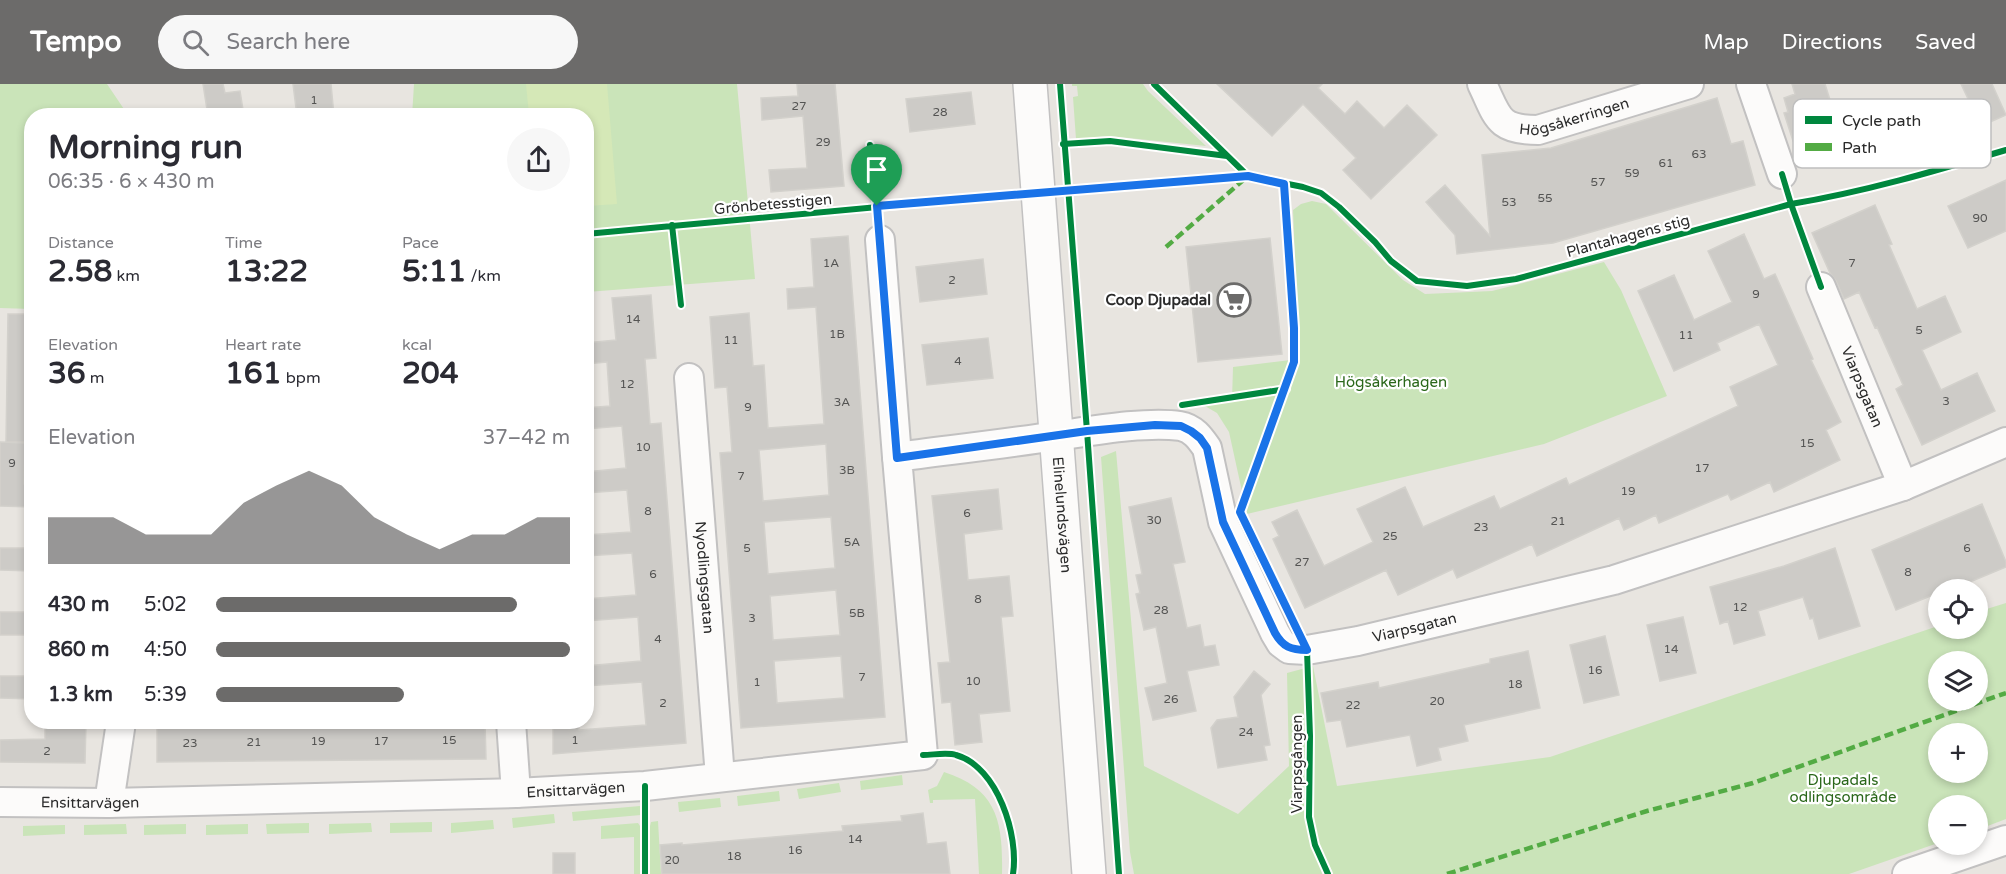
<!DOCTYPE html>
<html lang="en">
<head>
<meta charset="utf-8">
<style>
	body { margin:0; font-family:"Varela Round",sans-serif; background:#f7f7f7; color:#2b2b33; height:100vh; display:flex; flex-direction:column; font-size:22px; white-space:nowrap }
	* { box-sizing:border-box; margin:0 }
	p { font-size:20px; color:#7c7c81 }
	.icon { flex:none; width:33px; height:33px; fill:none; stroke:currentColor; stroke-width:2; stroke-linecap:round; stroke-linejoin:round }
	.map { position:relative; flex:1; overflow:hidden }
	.panel { position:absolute; left:24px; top:24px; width:570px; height:621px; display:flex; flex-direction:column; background:#fff; border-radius:24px; box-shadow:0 3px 9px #0003 }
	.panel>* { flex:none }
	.buttons { position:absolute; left:1928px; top:495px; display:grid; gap:12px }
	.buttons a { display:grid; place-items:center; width:60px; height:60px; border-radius:50%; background:#fff; box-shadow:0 3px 9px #0003; font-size:30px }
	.pin { position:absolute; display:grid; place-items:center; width:51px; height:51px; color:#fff; margin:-62px -26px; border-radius:50% 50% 50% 0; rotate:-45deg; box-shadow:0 0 6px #0007 }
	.pin .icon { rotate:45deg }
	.round { display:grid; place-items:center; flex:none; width:63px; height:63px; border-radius:32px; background:#f7f7f7 }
	.overview { display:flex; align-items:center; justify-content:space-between; height:102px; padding:0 24px }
	h1 { font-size:33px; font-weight:800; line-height:45px }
	.metrics { display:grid; grid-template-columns:repeat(3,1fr); gap:9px; height:102px; padding:6px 24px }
	.metrics div { display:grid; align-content:center }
	.metrics b { font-size:30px; font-weight:800 }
	.metrics small { font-size:16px; font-weight:400 }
	.metrics p { font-size:16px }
	.chart { height:168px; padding:12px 24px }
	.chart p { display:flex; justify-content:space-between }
	.chart svg { width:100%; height:108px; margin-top:6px; fill:#6c6b6a; opacity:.7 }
	ul { padding:0 24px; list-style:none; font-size:20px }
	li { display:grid; grid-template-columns:96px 72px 1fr; align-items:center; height:45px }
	li i { height:15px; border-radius:8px; background:#6c6b6a }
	header { display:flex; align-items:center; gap:36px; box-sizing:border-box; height:84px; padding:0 30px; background:#6c6b6a; color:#fff }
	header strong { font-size:28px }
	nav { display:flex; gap:33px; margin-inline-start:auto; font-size:21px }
	.search { width:420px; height:54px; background:#f7f7f7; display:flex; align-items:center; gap:15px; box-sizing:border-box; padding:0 21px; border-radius:33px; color:#7c7c81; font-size:22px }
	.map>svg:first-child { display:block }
	.green { fill:#cae4b9; fill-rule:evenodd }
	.pitch { fill:#d5e8b7 }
	.building { fill:#cdcbc7; stroke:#d3d1cc; stroke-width:1.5; fill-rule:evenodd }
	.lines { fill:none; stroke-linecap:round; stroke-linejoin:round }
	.street-casing { stroke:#c2c1c1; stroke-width:32 }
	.secondary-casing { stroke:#c2c1c1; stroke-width:36 }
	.street { stroke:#fcfbfa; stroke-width:28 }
	.secondary { stroke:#fcfbfa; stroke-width:33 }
	.quiet { stroke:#53ab44; stroke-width:4.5; stroke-dasharray:9 4.5; stroke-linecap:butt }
	.cycleway-casing { stroke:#fff; stroke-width:10 }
	.cycleway { stroke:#00873e; stroke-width:6 }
	.route-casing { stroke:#fff; stroke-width:12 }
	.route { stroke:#1a73e8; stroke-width:8 }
	.labels { text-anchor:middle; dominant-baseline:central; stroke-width:4.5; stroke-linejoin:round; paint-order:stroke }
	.number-label { font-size:12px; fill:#545453 }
	.street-label { font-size:15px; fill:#2a2a2a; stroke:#fff }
	.poi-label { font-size:15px; font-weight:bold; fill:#2a2a2a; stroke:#fff; text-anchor:end }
	.park-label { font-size:15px; fill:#2a671a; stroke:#fff }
	.key { fill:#fff; stroke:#bfbfbf; stroke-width:1.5 }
	.key-label { font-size:16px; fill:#2a2a2a }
</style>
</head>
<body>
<header>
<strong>Tempo</strong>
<div class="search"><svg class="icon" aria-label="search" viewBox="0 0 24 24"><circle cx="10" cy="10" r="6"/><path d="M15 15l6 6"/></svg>Search here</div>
<nav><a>Map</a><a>Directions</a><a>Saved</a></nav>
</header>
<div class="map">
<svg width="2006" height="790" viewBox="0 0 2006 790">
	<rect width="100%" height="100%" fill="#e8e5e0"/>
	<path class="green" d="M0,0h107l21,31 -96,1 -1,193 -31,-1z
		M414,0h323l18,195 -168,13 -1,-176h-174z
		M1072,0h71l5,7 58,55 -97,-10 -33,3 -3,-42 5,-1 -1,-10h-5z
		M1312,117l14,3 77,76 22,14 67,-3 112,-29 17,28 46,106 -123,48 -297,70 -18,-82 -12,-19 -19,-11 34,-2 1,-33 66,-8 -6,-149 8,-6z
		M1116,367l28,315 94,48 51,-48 -2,-93 26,-7 24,120 213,-29 388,-131v2h39v-16l29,-9v216l-29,11v-24h-39v37l-89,31h-715l-4,-22 -29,-395zM1938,578h39v38h-39zM1938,650h39v38h-39z
		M944,688c54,17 59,51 58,102h-23l-4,-75 -42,1v3h-3l-2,-13 9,-4z
		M902,691l1,10 -42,5 -1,-9z
		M839,699l2,9 -42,7 -2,-10z
		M779,707l1,10 -42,5 -1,-10z
		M720,714l1,9 -42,5 -1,-10z
		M640,722l1,9 -68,6 -1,-9z
		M554,730l1,9 -42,5 -1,-10z
		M493,736l1,9 -43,4v-10z
		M658,737l3,53h-11v-48l1,-4z
		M432,738v10l-42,1v-10z
		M309,739v10l-42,1 -1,-10z
		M371,739l1,9 -43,2v-10z
		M638,739l2,3 1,48h-7v-37l-33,2v-13z
		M126,740l1,10 -43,1v-10z
		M186,740v10l-42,1v-10z
		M248,740v10l-42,1v-10z
		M65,741v9l-42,2v-10z"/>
	<path class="pitch" d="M526,0h81l10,120 -30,2 -1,-90 -57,-1z"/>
	<path class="building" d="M203,0h20l2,9 15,-2 4,25h-36z
		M293,0h38l3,32h-37z
		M797,0h38l9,102 -73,6 -2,-22 38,-2 -4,-52 -41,4 -1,-22 37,-2z
		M1217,0h105l-4,4 27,26 12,-13 27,27 23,-23 30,30 -66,64 -28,-29 13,-12 -53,-54 -31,32z
		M1792,0h33l11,35 18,-6 11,34 -46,15 -5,-16 -13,5 -3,-11 -5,1 -9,-28 4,-1 -4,-14 11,-4z
		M1961,0h31l14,31 -25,11z
		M971,8l4,32 -65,8 -4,-33z
		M1717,14l14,46 12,-3 12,44 -202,58 -96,11 -2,-19 -29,-33 19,-17 45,51 -8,-81 69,-7z
		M2006,96v51l-38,17 -20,-42z
		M1875,121l17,39 -3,1 28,64 28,-13 16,36 -39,18 19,40 36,-17 18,38 -73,34 -26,-56 7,-4 -26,-58 -2,1 -16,-36 -15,7 -8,-18 -6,-8 -18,-40z
		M1744,150l20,45 11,-5 38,85 -2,1 30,62 -15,8 14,30 -66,32 -4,-10 -39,18 -3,-6 -69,29 -3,-8 -32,15 -5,-12 -82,38 -5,-12 -75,34 -4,-9 -55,26 -12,-25 -81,38 -32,-69 6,-3 -7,-14 25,-12 27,56 49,-24 -16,-33 48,-22 18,40 71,-31 6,13 66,-31 3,7 169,-79 -8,-19 48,-22 -19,-41 -42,19 3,7 -46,21 -36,-80 36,-16 20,45 38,-18 -24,-51z
		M848,152l37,481 -144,11 -21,-275 12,-1 -5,-65 -12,1 -5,-71 39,-4 4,53 11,-1 4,63 56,-4 -8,-117 -28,2 -1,-20 27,-2 -3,-48zM826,360l3,51 -66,6 -4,-51zM831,433l4,51 -67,6 -4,-52zM836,506l4,45 -67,5 -3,-44zM841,572l3,42 -67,5 -3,-42z
		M1270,154l12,116 -84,8 -12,-115z
		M983,175l4,35 -67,8 -4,-35z
		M651,211l5,63 -11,1 5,65 11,-1 25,320 -133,11v-32h25l1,8 67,-5 -4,-43 -56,4v-20l55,-5 -3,-44 -52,4v-22l50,-4 -4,-42 -46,3v-21l45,-3 -4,-42 -41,3v-21l40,-4 -4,-42 -36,3v-21l24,-2 -3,-44 -21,2v-21l30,-3 -4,-42z
		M8,230h24v128h-26z
		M988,254l5,40 -66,7 -5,-40z
		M0,358l25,1 -1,41h8v23l-32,-1z
		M998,405l4,40 -38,5 4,46 41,-4 4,40 -12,1 9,94 -31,3 3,28 -27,3 -4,-43 -9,1 -4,-40 12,-1 -18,-166z
		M1171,414l14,64 -12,2 14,64 13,-3 4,22 11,-2 4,20 -32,6 9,40 -43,9 -8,-32 22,-5 -11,-56 -12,3 -8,-36 4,-1 -4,-18 6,-1 -13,-67z
		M1982,420l24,58v5l-41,17 -1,-2 -18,8h-8v3l-42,17 -24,-60z
		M0,464h32v23l-32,-1z
		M1835,464l25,78 -41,13 -6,-21 -3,1 -7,-22 -45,14 7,24 -31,9 -6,-23 -8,3 -10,-37 74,-21z
		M0,528h32v23h-32z
		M1683,533l13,56 -36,8 -13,-56z
		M1605,552l14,59 -35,8 -14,-58z
		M1528,567l12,57 -76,17 4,16 -30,7 3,12 -24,6 -7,-31 -63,12 -6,-27 -14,2 -6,-29 57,-11 1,6 111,-25v-4z
		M1254,587l16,13 -9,11 9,50 -6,1 3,14 -49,8 -7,-40 6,-8 21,-3 -4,-20z
		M0,592h32v23l-32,-1z
		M45,638h41l-1,41 -85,-1v-22l45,-1z
		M157,638h22v2h43v-2h21v1l242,-1 1,37 -329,3z
		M923,729l4,31 19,-2 4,32h-288l-2,-29 22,-2v2l161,-14 -1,-5 60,-5 -1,-5z
		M553,769h22v21h-22z"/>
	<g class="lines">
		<defs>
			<g id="street">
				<path id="s1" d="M1482,0c16,33 15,46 56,46l151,-46"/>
				<path d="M1751,0l31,90"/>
				<path d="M880,156l17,217"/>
				<path id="s2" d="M1821,203l82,199"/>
				<path id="s3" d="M689,294l31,399"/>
				<path d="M511,638l5,71"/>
				<path id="s4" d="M0,718l109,1 407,-10 129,-7 278,-31 -26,-298c53,-7 107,-13 159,-21 35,-5 90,-15 124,-10 13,2 20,12 27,22l16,74 52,111 6,10 8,6 18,1 51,-9 256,-61 289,-94 103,-44"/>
				<path d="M109,719l12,-81"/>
				<path d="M1907,790l99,-34"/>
			</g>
			<g id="secondary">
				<path id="s5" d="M1030,0l59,790"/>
			</g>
		</defs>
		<use href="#street" class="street-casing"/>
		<use href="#secondary" class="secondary-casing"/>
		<use href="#street" class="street"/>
		<use href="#secondary" class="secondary"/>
		<path class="quiet" d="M880,156l17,217
			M1166,163l82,-71
			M1447,790l200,-63 106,-28 253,-90"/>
		<defs>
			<path id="cycleway" d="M1060,0l27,347 32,443
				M1154,0l94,92 55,11 18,6 18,14 36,35 16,19 26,20 50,5 49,-7 275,-75c73,-12 144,-33 215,-54
				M1063,60l47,-3 117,15
				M870,61l10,95
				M1782,90l9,30 30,83
				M1284,100l10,144v34l-54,150 67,138 3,86 -1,81 6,28 13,29
				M672,141l9,80
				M586,150l433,-40 229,-18
				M1182,321l104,-16
				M923,671c10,0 24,-3 33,0 42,12 63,81 57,119
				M645,790v-88"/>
		</defs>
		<use href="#cycleway" class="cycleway-casing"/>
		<use href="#cycleway" class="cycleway"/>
	</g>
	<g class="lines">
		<defs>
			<path id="route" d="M1248,92l36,8 10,144v34l-54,150 67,138c-16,0 -24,-3 -32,-17l-52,-111 -16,-74 -7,-10 -9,-7 -10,-5 -26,-1 -68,6 -190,27 -20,-252z"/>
		</defs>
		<use href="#route" class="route-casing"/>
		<use href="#route" class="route"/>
	</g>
	<defs>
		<symbol id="supermarket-ring" viewBox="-11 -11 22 22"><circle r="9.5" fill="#fff" stroke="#6c6b6a" stroke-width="1.5"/><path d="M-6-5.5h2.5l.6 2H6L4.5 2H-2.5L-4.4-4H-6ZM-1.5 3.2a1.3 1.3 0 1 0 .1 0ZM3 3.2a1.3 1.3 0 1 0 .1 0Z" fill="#6c6b6a"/></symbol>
	</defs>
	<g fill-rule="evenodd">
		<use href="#supermarket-ring" x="1215" y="197" width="38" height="38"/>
	</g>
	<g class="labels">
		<g class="number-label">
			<text x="314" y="16">1</text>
			<text x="799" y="22">27</text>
			<text x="940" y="28">28</text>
			<text x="823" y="58">29</text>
			<text x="1699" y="70">63</text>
			<text x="1666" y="79">61</text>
			<text x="1632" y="89">59</text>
			<text x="1598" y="98">57</text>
			<text x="1545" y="114">55</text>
			<text x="1509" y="118">53</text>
			<text x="1980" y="134">90</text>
			<text x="831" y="179">1A</text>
			<text x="1852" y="179">7</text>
			<text x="952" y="196">2</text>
			<text x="1756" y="210">9</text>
			<text x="633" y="235">14</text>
			<text x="1919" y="246">5</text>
			<text x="837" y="250">1B</text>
			<text x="1686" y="251">11</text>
			<text x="731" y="256">11</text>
			<text x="958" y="277">4</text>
			<text x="627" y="300">12</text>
			<text x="1946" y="317">3</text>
			<text x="842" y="318">3A</text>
			<text x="748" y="323">9</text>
			<text x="1807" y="359">15</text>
			<text x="643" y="363">10</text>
			<text x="12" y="379">9</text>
			<text x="1702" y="384">17</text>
			<text x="847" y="386">3B</text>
			<text x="741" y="392">7</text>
			<text x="1628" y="407">19</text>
			<text x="648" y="427">8</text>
			<text x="967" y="429">6</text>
			<text x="1154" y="436">30</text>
			<text x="1558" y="437">21</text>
			<text x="1481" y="443">23</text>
			<text x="1390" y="452">25</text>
			<text x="852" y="458">5A</text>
			<text x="747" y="464">5</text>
			<text x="1967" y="464">6</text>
			<text x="1302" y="478">27</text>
			<text x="1908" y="488">8</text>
			<text x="653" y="490">6</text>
			<text x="978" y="515">8</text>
			<text x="1740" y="523">12</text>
			<text x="1161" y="526">28</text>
			<text x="857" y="529">5B</text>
			<text x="752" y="534">3</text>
			<text x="658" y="555">4</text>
			<text x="1671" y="565">14</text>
			<text x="1595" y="586">16</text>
			<text x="862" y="593">7</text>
			<text x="973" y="597">10</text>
			<text x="757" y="598">1</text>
			<text x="1515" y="600">18</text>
			<text x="1171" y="615">26</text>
			<text x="1437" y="617">20</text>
			<text x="663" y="619">2</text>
			<text x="1353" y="621">22</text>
			<text x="1246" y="648">24</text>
			<text x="449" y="656">15</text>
			<text x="575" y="656">1</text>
			<text x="318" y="657">19</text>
			<text x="381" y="657">17</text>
			<text x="254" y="658">21</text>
			<text x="190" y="659">23</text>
			<text x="47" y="667">2</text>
			<text x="855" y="755">14</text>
			<text x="795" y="766">16</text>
			<text x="734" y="772">18</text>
			<text x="672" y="776">20</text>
		</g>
		<g class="street-label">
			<text stroke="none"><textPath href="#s1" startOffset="118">Högsåkerringen</textPath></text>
			<text transform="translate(773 120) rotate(-5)">Grönbetesstigen</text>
			<text transform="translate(1628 152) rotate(-15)">Plantahagens stig</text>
			<text stroke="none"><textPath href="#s2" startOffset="108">Viarpsgatan</textPath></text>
			<text stroke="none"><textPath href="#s5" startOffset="432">Elinelundsvägen</textPath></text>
			<text stroke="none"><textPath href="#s3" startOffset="200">Nyodlingsgatan</textPath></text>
			<text stroke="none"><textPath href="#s4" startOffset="1893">Viarpsgatan</textPath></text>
			<text transform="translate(1297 680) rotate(-90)">Viarpsgången</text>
			<text stroke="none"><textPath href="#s4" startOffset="576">Ensittarvägen</textPath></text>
			<text stroke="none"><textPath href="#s4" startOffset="90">Ensittarvägen</textPath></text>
		</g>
		<g class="poi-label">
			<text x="1211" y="216">Coop Djupadal</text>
		</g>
		<g class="park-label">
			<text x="1391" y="298">Högsåkerhagen</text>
			<text x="1843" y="696">Djupadals<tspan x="1843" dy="17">odlingsområde</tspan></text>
		</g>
	</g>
	<rect x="1793" y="15" width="198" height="69" rx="9" class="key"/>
	<rect x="1805" y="32" width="27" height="8" fill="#00873e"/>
	<rect x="1805" y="59" width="27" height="8" fill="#53ab44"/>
	<g class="key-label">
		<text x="1842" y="42">Cycle path</text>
		<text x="1842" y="69">Path</text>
	</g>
</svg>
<div class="buttons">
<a><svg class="icon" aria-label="locate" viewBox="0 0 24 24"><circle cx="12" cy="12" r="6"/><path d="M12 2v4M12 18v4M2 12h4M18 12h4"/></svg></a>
<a><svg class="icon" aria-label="layers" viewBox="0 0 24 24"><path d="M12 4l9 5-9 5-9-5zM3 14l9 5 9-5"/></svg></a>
<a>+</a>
<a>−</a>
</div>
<div class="pin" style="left:877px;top:122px;background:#1e9e55"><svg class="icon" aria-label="arrive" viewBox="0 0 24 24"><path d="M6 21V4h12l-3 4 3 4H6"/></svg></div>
<section class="panel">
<div class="overview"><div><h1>Morning run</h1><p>06:35 · 6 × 430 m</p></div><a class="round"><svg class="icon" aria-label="share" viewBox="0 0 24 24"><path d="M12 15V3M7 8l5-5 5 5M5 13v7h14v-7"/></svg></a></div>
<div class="metrics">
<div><p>Distance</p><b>2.58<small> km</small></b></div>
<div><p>Time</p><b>13:22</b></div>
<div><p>Pace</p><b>5:11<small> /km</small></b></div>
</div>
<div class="metrics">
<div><p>Elevation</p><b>36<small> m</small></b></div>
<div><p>Heart rate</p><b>161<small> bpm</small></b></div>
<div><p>kcal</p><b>204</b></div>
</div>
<div class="chart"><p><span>Elevation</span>37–42 m</p>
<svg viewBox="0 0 160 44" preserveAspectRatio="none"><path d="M0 44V25L10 25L20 25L30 32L40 32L50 32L60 19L70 12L80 6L90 12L100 25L110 32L120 38L130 32L140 32L150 25L160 25V44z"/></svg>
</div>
<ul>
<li><b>430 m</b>5:02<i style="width:85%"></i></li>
<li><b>860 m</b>4:50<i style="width:100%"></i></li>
<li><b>1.3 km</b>5:39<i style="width:53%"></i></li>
</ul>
</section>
</div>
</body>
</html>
